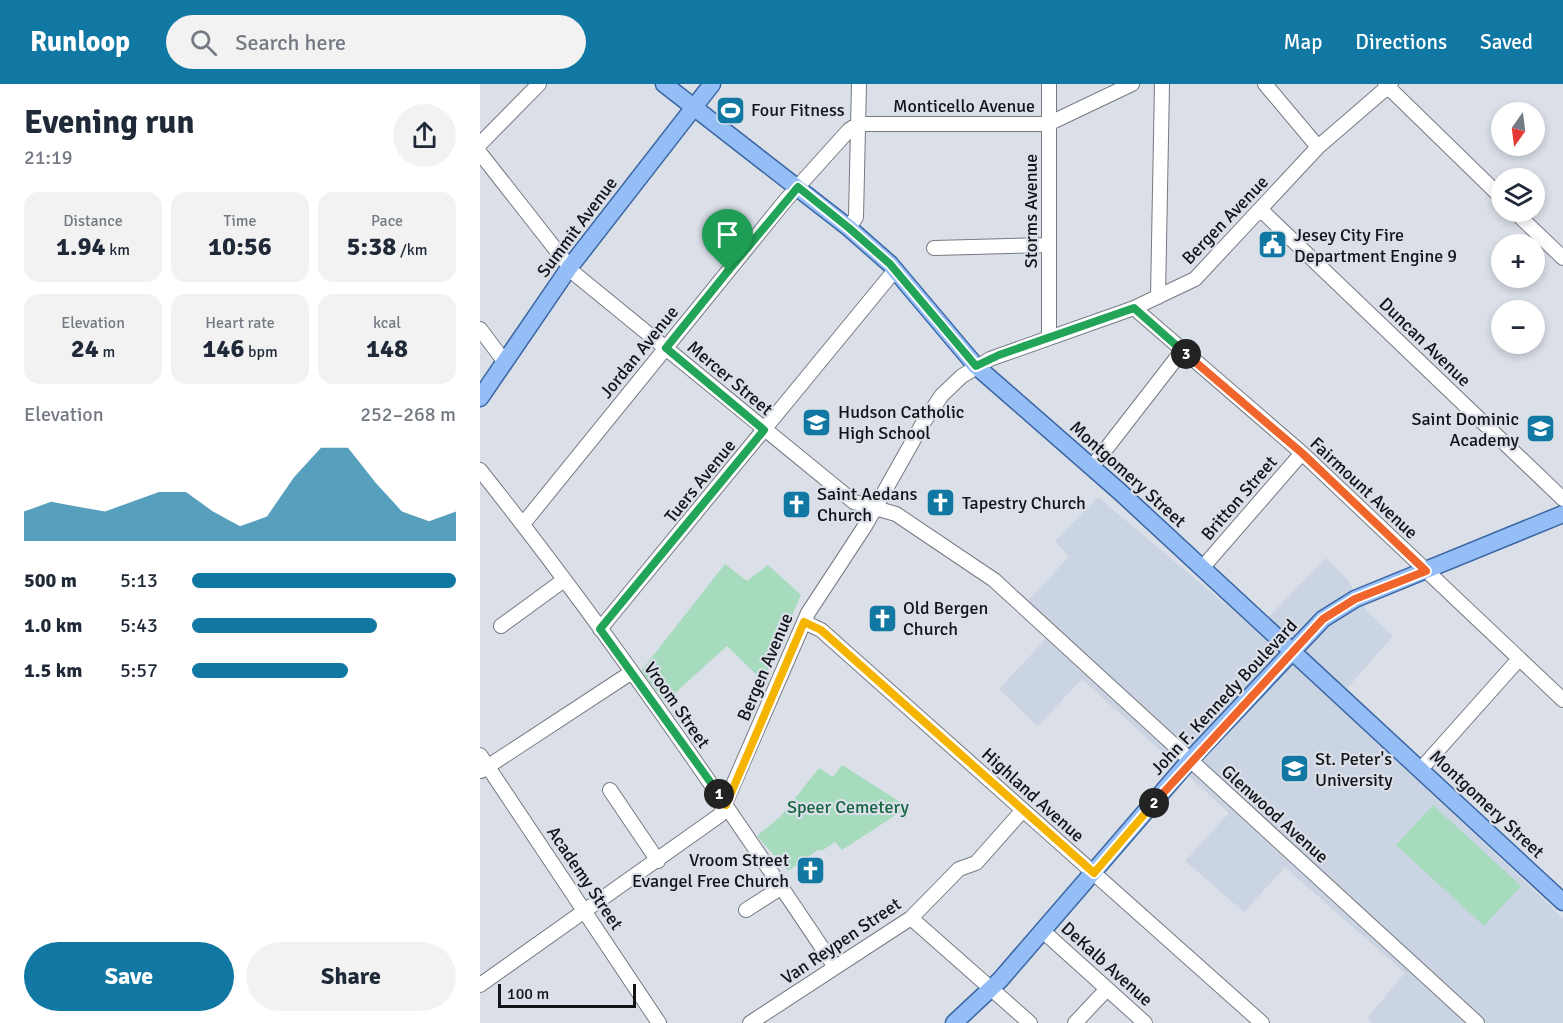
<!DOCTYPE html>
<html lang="en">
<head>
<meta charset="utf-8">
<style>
	body { margin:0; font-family:Signika,sans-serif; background:#f2f2f3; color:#1f2937; height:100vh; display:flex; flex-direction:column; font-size:22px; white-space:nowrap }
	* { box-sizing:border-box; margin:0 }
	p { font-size:20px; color:#747a83 }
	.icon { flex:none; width:33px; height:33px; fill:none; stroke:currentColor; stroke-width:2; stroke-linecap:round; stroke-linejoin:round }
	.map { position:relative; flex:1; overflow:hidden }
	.side { display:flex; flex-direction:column; background:#fff; width:480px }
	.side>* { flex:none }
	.needle { width:39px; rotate:194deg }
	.buttons { position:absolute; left:1011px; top:18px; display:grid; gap:12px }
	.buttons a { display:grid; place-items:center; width:54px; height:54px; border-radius:50%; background:#fff; box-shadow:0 3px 9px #0003; font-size:30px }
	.scale { position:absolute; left:18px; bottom:15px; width:138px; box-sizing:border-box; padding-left:6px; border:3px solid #121417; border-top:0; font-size:16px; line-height:21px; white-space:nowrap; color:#121417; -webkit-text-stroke:4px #dadfe8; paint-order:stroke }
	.pin { position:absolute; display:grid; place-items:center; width:51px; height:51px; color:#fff; margin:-62px -26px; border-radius:50% 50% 50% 0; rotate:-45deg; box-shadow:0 0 6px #0007 }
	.pin .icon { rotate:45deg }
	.km { position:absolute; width:30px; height:30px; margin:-15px; border-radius:50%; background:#222; color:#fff; font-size:16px; line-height:30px; text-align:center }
	.round { display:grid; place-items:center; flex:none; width:63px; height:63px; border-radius:32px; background:#f2f2f3 }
	.overview { display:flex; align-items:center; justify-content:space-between; height:102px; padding:0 24px }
	h1 { font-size:33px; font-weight:800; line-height:45px }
	.metrics { display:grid; grid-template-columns:repeat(3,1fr); gap:9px; height:102px; padding:6px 24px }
	.metrics div { display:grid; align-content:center; border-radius:15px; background:#f2f2f3; text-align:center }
	.metrics b { font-size:26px; font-weight:800 }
	.metrics small { font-size:16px; font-weight:400 }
	.metrics p { font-size:16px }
	.chart { height:168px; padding:12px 24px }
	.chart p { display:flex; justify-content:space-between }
	.chart svg { width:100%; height:108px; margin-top:6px; fill:#1078a3; opacity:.7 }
	.action { display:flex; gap:12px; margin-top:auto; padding:12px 24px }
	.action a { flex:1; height:69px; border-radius:36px; background:#1078a3; color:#fff; font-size:24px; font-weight:800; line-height:69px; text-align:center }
	.action a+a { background:#f2f2f3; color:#1f2937 }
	ul { padding:0 24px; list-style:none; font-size:20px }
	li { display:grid; grid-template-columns:96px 72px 1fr; align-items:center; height:45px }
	li i { height:15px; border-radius:8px; background:#1078a3 }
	header { display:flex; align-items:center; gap:36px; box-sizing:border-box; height:84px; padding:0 30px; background:#1078a3; color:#fff }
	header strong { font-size:28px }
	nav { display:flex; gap:33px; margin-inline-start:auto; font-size:21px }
	.search { width:420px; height:54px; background:#f2f2f3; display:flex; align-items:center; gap:15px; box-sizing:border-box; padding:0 21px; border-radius:33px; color:#747a83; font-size:22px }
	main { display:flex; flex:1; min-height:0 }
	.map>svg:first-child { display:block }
	.built { fill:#cbd4e3 }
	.green { fill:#a6dbbe }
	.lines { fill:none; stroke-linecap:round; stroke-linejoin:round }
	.minor-casing { stroke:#767a82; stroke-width:16 }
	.major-casing { stroke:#3a66a4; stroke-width:19 }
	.minor { stroke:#fff; stroke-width:14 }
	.major { stroke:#95bef6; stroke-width:16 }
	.split-1-casing { stroke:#fff; stroke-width:12 }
	.split-2-casing { stroke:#fff; stroke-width:12 }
	.split-3-casing { stroke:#fff; stroke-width:12 }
	.split-4-casing { stroke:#fff; stroke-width:12 }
	.split-1 { stroke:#22a559; stroke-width:8 }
	.split-2 { stroke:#f5b400; stroke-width:8 }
	.split-3 { stroke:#f0652b; stroke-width:8 }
	.split-4 { stroke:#22a559; stroke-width:8 }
	.labels { text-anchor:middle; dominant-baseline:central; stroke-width:4.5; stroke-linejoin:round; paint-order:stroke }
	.street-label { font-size:18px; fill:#121417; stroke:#dadfe8 }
	.poi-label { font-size:18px; fill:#121417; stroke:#dadfe8; text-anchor:start }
	.park-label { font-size:18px; fill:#186544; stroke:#dadfe8 }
</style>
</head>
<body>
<header>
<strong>Runloop</strong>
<div class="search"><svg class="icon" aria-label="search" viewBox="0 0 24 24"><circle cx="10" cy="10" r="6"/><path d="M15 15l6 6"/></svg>Search here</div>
<nav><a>Map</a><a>Directions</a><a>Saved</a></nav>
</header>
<main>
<section class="side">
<div class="overview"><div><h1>Evening run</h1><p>21:19</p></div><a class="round"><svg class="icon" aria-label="share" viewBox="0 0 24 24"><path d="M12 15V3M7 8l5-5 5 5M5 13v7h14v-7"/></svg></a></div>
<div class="metrics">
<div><p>Distance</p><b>1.94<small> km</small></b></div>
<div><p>Time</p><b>10:56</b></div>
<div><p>Pace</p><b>5:38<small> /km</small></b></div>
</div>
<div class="metrics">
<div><p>Elevation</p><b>24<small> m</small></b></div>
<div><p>Heart rate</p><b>146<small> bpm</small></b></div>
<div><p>kcal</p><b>148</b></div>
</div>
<div class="chart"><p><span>Elevation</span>252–268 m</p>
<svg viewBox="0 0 160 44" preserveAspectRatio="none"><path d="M0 44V32L10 28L20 30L30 32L40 28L50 24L60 24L70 32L80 38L90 34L100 18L110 6L120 6L130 20L140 32L150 36L160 32V44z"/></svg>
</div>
<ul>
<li><b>500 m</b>5:13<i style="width:100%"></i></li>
<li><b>1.0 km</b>5:43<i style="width:70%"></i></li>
<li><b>1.5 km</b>5:57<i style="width:59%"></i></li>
</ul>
<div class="action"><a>Save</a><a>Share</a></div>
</section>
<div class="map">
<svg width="1083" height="939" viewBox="0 0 1083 939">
	<rect width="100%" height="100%" fill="#dadfe8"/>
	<path class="built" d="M618,413l158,133 70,-72 21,21 21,33 25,24 -58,66 228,216v105h-191l-5,-5 38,-45 -120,-106 -41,45 -59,-51 44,-48 -147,-134 -44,47 -39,-37 55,-59 -28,-27 43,-46 -14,-16z"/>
	<path class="green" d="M245,480l22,17 21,-16 33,30 -38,86 -36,-35 -62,56 -24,-31z
		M362,681l66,42 -66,43 -7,-8 -12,8h-5l-30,21 -31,-35 24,-20 38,-48 14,9z
		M953,721l88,81 -37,40 -88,-81z"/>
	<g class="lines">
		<defs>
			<path id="minor" d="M569,0v253
				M785,0l53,63
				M905,0l117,114
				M0,60l59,-60
				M0,69l95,121 279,228 42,12 98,66 483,443
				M781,126l302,289
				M1035,128l48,46
				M369,144l7,-11 3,-133
				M454,164l115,-3
				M678,213l4,-213
				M654,224l168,145 261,247
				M0,245l24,32
				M612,383l90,-116
				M0,386c127,160 242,328 355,497
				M43,440l262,-323 64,-71 9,-6h190l84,-40
				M723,483l99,-114
				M324,538l17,8 441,393
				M21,542l63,-46
				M120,545l295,-359
				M0,671l179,268
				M941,685l98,-110
				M1,687l151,-99
				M130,706l48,71
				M266,826l36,-23
				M431,834l119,105
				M564,848l101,91
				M0,901l240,-170 88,-202 57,-87 58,-103 19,-28 20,-19 28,-17 144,-51 61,-29 123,-132 73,-63
				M270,939l161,-105 48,-49 17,-6 47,-53
				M595,939l32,-34"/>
			<path id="major" d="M184,0l185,144 41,36 86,102 143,125 444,411
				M0,314l89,-130 143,-184
				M474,939l46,-43 190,-220 133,-141 32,-20 208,-85"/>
		</defs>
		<use href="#minor" class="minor-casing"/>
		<use href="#major" class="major-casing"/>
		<use href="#minor" class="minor"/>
		<use href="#major" class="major"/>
	</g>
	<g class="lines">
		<defs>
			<path id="split-1" d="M239,710l-119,-165 164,-199 -98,-82 62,-77"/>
			<path id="split-2" d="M239,710l7,11 78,-183 17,8 273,243 60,-70"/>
			<path id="split-3" d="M674,719l169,-184 32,-20 71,-28 -124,-118 -116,-99"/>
			<path id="split-4" d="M248,187l70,-84 51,41 41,36 86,102 23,-11 135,-47 52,46"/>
		</defs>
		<use href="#split-1" class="split-1-casing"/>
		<use href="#split-2" class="split-2-casing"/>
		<use href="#split-3" class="split-3-casing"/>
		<use href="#split-4" class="split-4-casing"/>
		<use href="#split-1" class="split-1"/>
		<use href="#split-2" class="split-2"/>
		<use href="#split-3" class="split-3"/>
		<use href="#split-4" class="split-4"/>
	</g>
	<defs>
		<symbol id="stadium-square" viewBox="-11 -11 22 22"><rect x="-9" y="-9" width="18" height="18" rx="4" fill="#1078a3" stroke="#dadfe8"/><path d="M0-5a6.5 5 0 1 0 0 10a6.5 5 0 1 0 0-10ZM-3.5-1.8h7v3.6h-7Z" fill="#fff"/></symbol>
		<symbol id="civic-square" viewBox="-11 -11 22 22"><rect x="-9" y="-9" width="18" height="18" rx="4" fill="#1078a3" stroke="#dadfe8"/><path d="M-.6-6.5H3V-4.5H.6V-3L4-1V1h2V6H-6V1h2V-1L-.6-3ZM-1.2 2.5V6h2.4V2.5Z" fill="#fff"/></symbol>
		<symbol id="school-square" viewBox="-11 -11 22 22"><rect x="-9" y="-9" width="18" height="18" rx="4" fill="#1078a3" stroke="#dadfe8"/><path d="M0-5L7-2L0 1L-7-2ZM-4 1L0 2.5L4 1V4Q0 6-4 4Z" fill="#fff"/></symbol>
		<symbol id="church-square" viewBox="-11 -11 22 22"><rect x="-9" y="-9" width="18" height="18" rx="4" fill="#1078a3" stroke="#dadfe8"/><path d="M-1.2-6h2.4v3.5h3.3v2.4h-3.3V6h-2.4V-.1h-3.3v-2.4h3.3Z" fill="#fff"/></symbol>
		<symbol id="university-square" viewBox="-11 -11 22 22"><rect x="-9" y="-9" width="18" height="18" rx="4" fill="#1078a3" stroke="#dadfe8"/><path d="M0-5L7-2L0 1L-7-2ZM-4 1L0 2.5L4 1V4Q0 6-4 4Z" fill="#fff"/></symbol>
	</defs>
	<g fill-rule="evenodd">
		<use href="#stadium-square" x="234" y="10" width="33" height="33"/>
		<use href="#civic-square" x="776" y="144" width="33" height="33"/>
		<use href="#school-square" x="320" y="322" width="33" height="33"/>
		<use href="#school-square" x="1044" y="328" width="33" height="33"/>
		<use href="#church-square" x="444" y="402" width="33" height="33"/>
		<use href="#church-square" x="300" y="404" width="33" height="33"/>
		<use href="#church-square" x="386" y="518" width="33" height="33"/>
		<use href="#university-square" x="798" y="668" width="33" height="33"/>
		<use href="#church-square" x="314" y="770" width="33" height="33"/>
	</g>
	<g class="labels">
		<g class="street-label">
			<text x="484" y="22">Monticello Avenue</text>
			<text transform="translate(551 127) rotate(-90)">Storms Avenue</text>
			<text transform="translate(745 136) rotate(-46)">Bergen Avenue</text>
			<text transform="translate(97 143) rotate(-53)">Summit Avenue</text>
			<text transform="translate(945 258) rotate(44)">Duncan Avenue</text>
			<text transform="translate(159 268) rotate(-51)">Jordan Avenue</text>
			<text transform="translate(250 294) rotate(40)">Mercer Street</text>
			<text transform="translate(648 390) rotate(42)">Montgomery Street</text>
			<text transform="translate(220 397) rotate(-51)">Tuers Avenue</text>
			<text transform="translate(884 404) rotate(43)">Fairmount Avenue</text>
			<text transform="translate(759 414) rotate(-49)">Britton Street</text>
			<text transform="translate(285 583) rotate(-67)">Bergen Avenue</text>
			<text transform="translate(744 613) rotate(-47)">John F. Kennedy Boulevard</text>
			<text transform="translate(197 621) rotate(55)">Vroom Street</text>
			<text transform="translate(553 711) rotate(42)">Highland Avenue</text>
			<text transform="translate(1007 720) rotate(43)">Montgomery Street</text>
			<text transform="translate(795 730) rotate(42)">Glenwood Avenue</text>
			<text transform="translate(105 794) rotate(56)">Academy Street</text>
			<text transform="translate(361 857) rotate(-34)">Van Reypen Street</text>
			<text transform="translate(627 880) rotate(42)">DeKalb Avenue</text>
		</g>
		<g class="poi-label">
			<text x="271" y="26">Four Fitness</text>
			<text x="814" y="151">Jesey City Fire<tspan x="814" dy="21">Department Engine 9</tspan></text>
			<text x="358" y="328">Hudson Catholic<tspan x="358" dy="21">High School</tspan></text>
			<text x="1039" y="335" text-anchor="end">Saint Dominic<tspan x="1039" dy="21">Academy</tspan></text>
			<text x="337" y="410">Saint Aedans<tspan x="337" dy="21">Church</tspan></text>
			<text x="482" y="419">Tapestry Church</text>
			<text x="423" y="524">Old Bergen<tspan x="423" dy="21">Church</tspan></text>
			<text x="835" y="675">St. Peter's<tspan x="835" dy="21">University</tspan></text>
			<text x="309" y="776" text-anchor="end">Vroom Street<tspan x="309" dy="21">Evangel Free Church</tspan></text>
		</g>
		<g class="park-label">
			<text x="368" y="723">Speer Cemetery</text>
		</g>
	</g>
</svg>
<div class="buttons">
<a><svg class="needle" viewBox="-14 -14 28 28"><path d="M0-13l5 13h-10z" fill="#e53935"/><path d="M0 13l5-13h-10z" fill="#747a83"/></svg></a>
<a><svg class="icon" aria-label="layers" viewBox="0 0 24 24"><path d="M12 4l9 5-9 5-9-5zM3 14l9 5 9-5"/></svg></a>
<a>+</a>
<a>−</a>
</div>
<div class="scale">100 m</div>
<div class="pin" style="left:248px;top:187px;background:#1e9e55"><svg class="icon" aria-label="arrive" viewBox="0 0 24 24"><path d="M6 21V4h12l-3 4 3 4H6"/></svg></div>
<b class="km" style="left:239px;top:710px">1</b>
<b class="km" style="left:674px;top:719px">2</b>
<b class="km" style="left:706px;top:270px">3</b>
</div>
</main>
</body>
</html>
